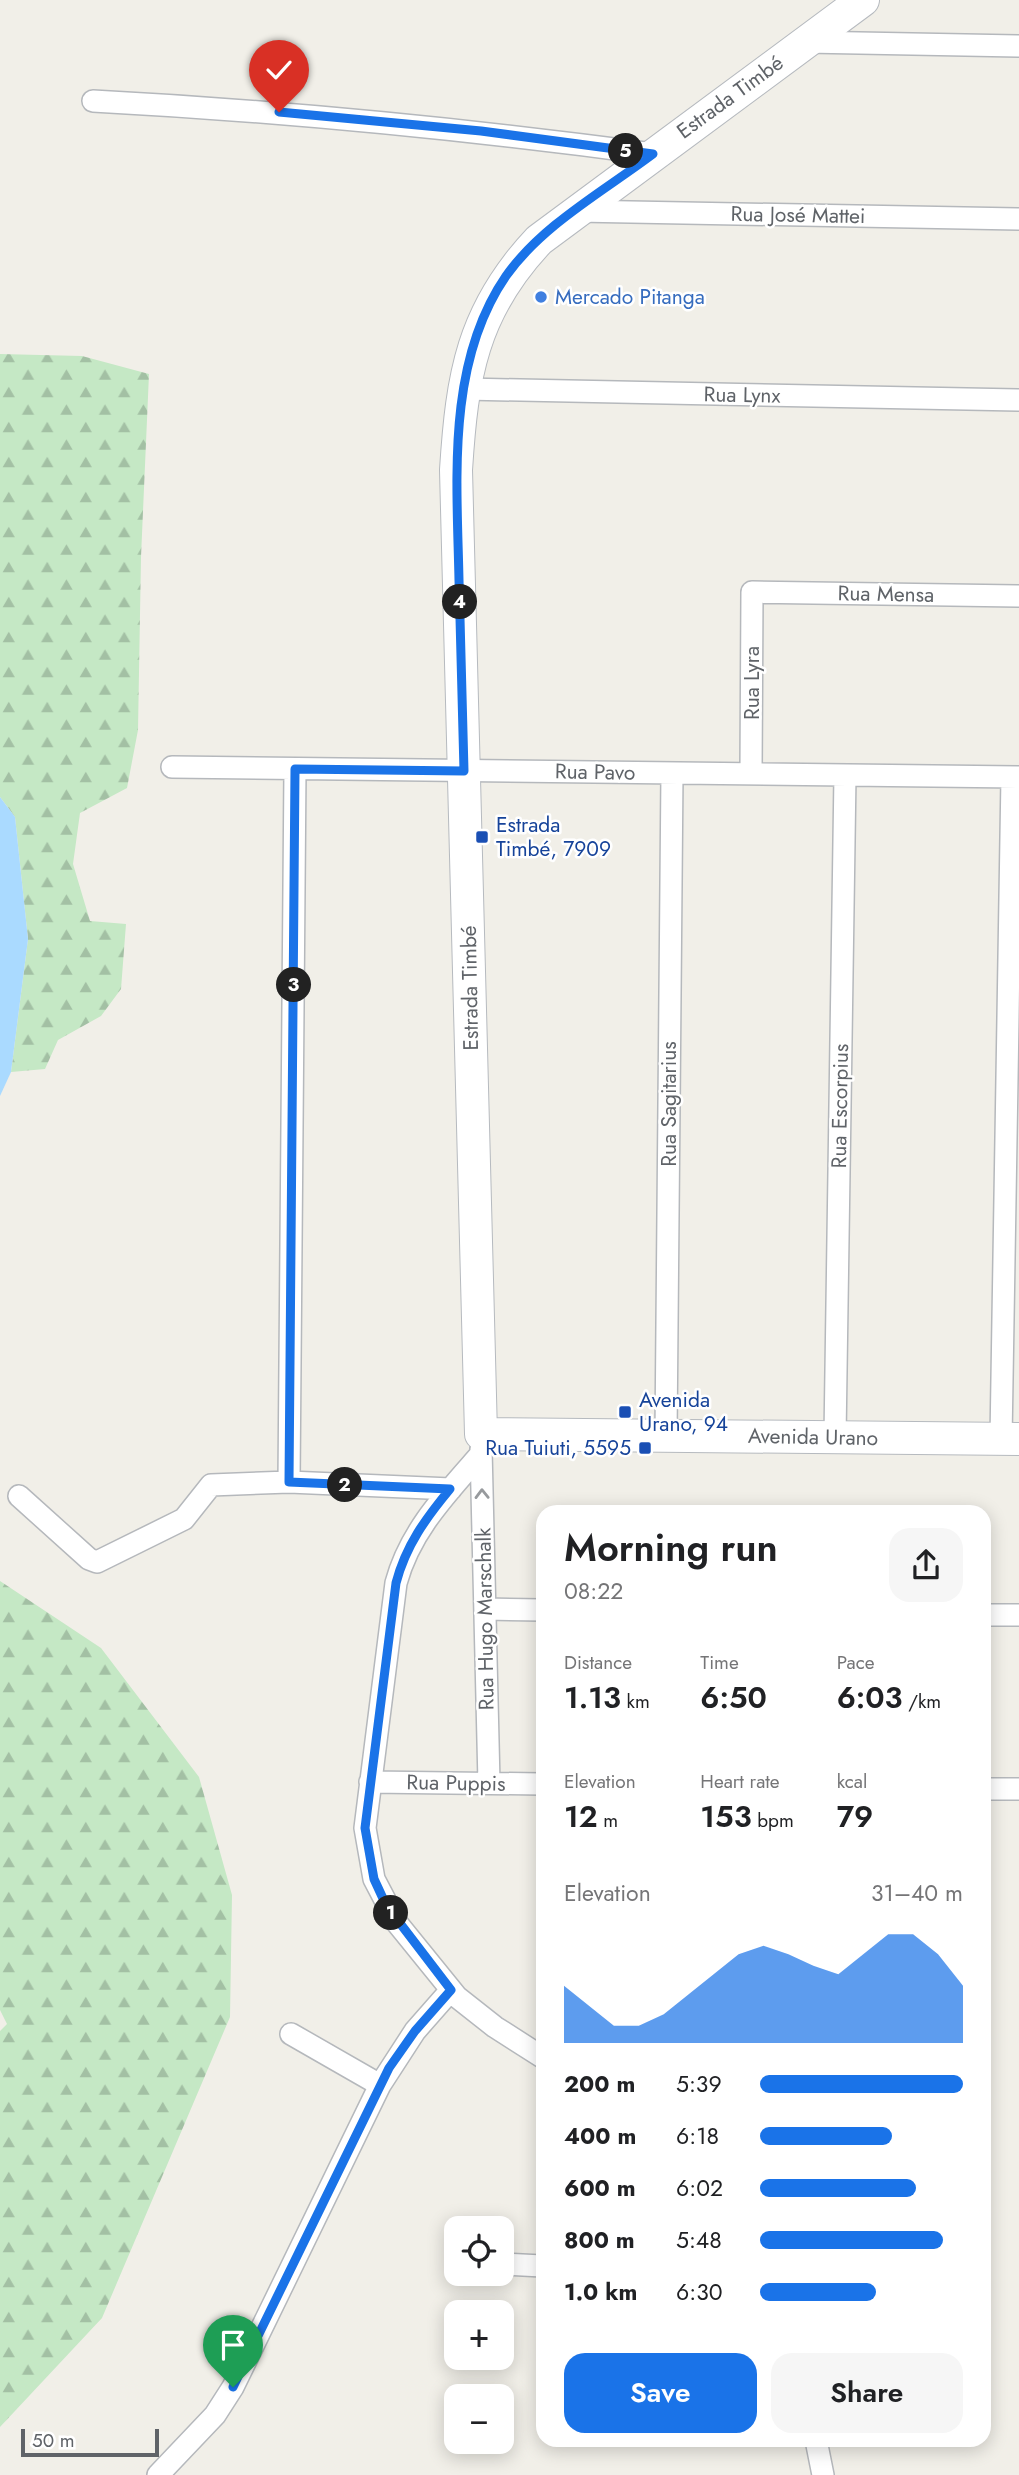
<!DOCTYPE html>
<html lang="en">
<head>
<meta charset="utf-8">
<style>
	body { margin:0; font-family:Jost,sans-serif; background:#f6f6f6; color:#202124; height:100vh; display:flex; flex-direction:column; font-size:26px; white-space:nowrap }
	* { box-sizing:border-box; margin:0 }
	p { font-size:23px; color:#757577 }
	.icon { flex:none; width:38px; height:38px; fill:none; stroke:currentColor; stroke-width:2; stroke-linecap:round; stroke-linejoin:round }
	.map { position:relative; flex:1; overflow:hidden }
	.side { position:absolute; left:536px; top:1505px; width:455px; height:942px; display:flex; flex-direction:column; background:#fff; border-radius:21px; box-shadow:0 4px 18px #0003 }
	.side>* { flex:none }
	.tools { position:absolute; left:444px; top:2216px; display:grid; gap:14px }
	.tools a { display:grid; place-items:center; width:70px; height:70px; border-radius:14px; background:#fff; box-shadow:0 4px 18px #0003; font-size:35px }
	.scale { position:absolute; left:21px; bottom:18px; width:138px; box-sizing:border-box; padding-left:7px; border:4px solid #5f6368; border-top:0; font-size:19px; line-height:24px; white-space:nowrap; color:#5f6368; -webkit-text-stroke:5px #fff; paint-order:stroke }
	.pin { position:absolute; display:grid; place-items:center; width:60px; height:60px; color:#fff; margin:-72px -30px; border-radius:50% 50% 50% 0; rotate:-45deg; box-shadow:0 0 7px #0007 }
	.pin .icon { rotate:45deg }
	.km { position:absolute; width:35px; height:35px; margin:-18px; border-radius:50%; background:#222; color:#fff; font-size:19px; line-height:35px; text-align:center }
	.round { display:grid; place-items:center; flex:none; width:74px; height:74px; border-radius:21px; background:#f6f6f6 }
	.head { display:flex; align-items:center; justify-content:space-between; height:119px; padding:0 28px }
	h1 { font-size:38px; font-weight:600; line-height:52px }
	.metrics { display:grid; grid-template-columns:repeat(3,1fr); gap:10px; height:119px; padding:7px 28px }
	.metrics div { display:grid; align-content:center }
	.metrics b { font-size:30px; font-weight:600 }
	.metrics small { font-size:19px; font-weight:400 }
	.metrics p { font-size:19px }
	.chart { height:196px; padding:14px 28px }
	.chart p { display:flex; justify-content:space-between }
	.chart svg { width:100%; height:126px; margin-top:7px; fill:#1a73e8; opacity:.7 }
	.action { display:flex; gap:14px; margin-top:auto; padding:14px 28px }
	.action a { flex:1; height:80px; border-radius:21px; background:#1a73e8; color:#fff; font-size:28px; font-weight:600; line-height:80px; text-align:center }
	.action a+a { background:#f6f6f6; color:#202124 }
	ul { padding:0 28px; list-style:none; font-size:23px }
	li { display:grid; grid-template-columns:112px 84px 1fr; align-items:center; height:52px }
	li i { height:18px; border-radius:9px; background:#1a73e8 }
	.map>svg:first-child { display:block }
	.forest { fill:url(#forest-firs) }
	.water { fill:#aadaff }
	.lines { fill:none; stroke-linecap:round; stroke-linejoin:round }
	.street-casing { stroke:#b5b8bc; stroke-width:24 }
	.secondary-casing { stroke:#b6babf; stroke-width:34 }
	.street { stroke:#fff; stroke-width:21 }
	.secondary { stroke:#fff; stroke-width:32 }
	.oneway { stroke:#979a9d }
	.route-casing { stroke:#fff; stroke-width:14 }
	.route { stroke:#1a73e8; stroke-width:9 }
	.shop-dot { fill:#3f7fe0; stroke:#fff; stroke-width:2.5 }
	.transit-dot { fill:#1a4fb4; stroke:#fff; stroke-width:2.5 }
	.labels { text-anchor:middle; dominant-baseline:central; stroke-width:5; stroke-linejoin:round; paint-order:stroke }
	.street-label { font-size:21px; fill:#5f6368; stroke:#fff }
	.shop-label { font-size:21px; fill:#366cbe; stroke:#fff; text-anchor:start }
	.transit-label { font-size:21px; fill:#164399; stroke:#fff; text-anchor:start }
</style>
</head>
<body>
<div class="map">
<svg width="1019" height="2475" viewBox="0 0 1019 2475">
	<defs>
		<pattern id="forest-firs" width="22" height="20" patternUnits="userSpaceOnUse" patternTransform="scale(1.75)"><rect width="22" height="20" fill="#c5e8c5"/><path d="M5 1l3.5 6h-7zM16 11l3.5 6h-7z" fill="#a3c0a4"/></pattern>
	</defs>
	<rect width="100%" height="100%" fill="#f1efe8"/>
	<path class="forest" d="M0,354l82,2 67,18 -8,183 -3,173 -11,58 -47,25 -7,51 17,57 36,3 -5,65 -20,27 -43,24 -13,29 -34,3 17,-133 -13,-122 -15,-20z
		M0,1581l101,67 98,129 33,118 -2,122 -128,301 -102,109v-396l7,-7 -7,-14z"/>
	<path class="water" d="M0,797l15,20 13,122 -17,133 -11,24z"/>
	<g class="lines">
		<defs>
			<path id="street" d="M806,42l213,4
				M93,101c188,10 373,28 560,53
				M577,211l442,8
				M465,389l554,11
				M172,767l847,10
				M751,774l1,-182 267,4
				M666,1435l6,-662
				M835,1437l10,-662
				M1001,1439l11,-662
				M481,1449l8,334
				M481,1454c-35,40 -71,77 -85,129l-31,245 9,51 23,44 60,74 38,30 47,30
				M289,1482l6,-713
				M19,1496l70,63 8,3 87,-43 27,-34 78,-3 162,7
				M485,1609l57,1
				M984,1615h35
				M370,1782l172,2
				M984,1789h35
				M291,2034l89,51
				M502,2264l40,2
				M816,2440l7,35
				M158,2475l57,-60 18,-28 147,-302 35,-54 36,-41"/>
			<path id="secondary" d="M863,0l-324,240c-67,71 -77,136 -83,230l25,964 538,5"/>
		</defs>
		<use href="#street" class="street-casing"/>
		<use href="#secondary" class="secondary-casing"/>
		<use href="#street" class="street"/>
		<use href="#secondary" class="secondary"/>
	</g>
	<defs><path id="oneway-chevron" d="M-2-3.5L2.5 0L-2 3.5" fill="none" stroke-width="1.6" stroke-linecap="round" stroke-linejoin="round" transform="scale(1.75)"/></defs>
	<use class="oneway" href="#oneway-chevron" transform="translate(482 1494) rotate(-91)"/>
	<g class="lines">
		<defs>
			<path id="route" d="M233,2387l156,-319 26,-37 36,-41 -65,-85 -12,-26 -9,-51 31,-245c10,-38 30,-65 54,-94l-161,-7 6,-713 169,2c-2,-64 -3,-128 -5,-191 -2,-100 -13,-217 47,-304 36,-51 98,-85 147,-122l-172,-23 -202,-19"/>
		</defs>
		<use href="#route" class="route-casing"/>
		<use href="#route" class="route"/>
	</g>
	<circle class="shop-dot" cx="541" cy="297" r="7"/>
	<g class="transit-dot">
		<rect x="475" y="830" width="14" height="14" rx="3.5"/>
		<rect x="618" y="1405" width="14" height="14" rx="3.5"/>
		<rect x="638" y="1441" width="14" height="14" rx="3.5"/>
	</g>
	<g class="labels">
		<g class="street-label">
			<text transform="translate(730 97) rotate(-36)">Estrada Timbé</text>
			<text transform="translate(798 215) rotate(1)">Rua José Mattei</text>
			<text transform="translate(742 395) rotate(1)">Rua Lynx</text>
			<text transform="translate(886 594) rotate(1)">Rua Mensa</text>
			<text transform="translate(752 683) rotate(-90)">Rua Lyra</text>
			<text transform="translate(595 772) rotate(1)">Rua Pavo</text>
			<text transform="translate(470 988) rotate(-91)">Estrada Timbé</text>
			<text transform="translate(669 1104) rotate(-90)">Rua Sagitarius</text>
			<text transform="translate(840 1106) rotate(-89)">Rua Escorpius</text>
			<text transform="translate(813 1437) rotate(1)">Avenida Urano</text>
			<text transform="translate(485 1619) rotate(-91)">Rua Hugo Marschalk</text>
			<text transform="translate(456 1783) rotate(1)">Rua Puppis</text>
		</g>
		<g class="shop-label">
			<text x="555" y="297">Mercado Pitanga</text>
		</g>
		<g class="transit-label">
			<text x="496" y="825">Estrada<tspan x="496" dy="24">Timbé, 7909</tspan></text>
			<text x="639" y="1400">Avenida<tspan x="639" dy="24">Urano, 94</tspan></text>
			<text x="631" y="1448" text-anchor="end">Rua Tuiuti, 5595</text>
		</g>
	</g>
</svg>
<div class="tools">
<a><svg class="icon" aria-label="locate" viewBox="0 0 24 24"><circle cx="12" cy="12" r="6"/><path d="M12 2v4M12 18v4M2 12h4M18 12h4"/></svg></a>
<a>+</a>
<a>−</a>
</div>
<div class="scale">50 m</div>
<div class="pin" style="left:233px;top:2387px;background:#1e9e55"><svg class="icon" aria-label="arrive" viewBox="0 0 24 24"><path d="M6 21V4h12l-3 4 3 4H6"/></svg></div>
<div class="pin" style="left:279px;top:112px;background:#d93025"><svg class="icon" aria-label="check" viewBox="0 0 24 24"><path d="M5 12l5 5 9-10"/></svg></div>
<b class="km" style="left:391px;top:1913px">1</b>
<b class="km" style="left:345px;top:1485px">2</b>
<b class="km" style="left:294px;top:985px">3</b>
<b class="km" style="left:460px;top:602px">4</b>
<b class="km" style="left:626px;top:151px">5</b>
<section class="side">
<div class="head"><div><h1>Morning run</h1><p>08:22</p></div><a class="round"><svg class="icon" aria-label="share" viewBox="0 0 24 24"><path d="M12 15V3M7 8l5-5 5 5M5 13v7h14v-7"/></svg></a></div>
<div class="metrics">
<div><p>Distance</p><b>1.13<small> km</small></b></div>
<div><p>Time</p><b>6:50</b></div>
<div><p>Pace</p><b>6:03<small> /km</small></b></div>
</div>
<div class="metrics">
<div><p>Elevation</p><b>12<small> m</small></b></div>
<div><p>Heart rate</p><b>153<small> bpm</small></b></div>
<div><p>kcal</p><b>79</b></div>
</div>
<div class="chart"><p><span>Elevation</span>31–40 m</p>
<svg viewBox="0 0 160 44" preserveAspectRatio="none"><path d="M0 44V24L10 31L20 38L30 38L40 34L50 27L60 20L70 13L80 10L90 13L100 17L110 20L120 13L130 6L140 6L150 13L160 24V44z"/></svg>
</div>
<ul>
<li><b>200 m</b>5:39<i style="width:100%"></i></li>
<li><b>400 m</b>6:18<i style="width:65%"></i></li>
<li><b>600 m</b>6:02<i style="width:77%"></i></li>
<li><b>800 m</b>5:48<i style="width:90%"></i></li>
<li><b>1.0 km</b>6:30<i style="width:57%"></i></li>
</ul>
<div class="action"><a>Save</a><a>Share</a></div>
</section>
</div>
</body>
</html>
